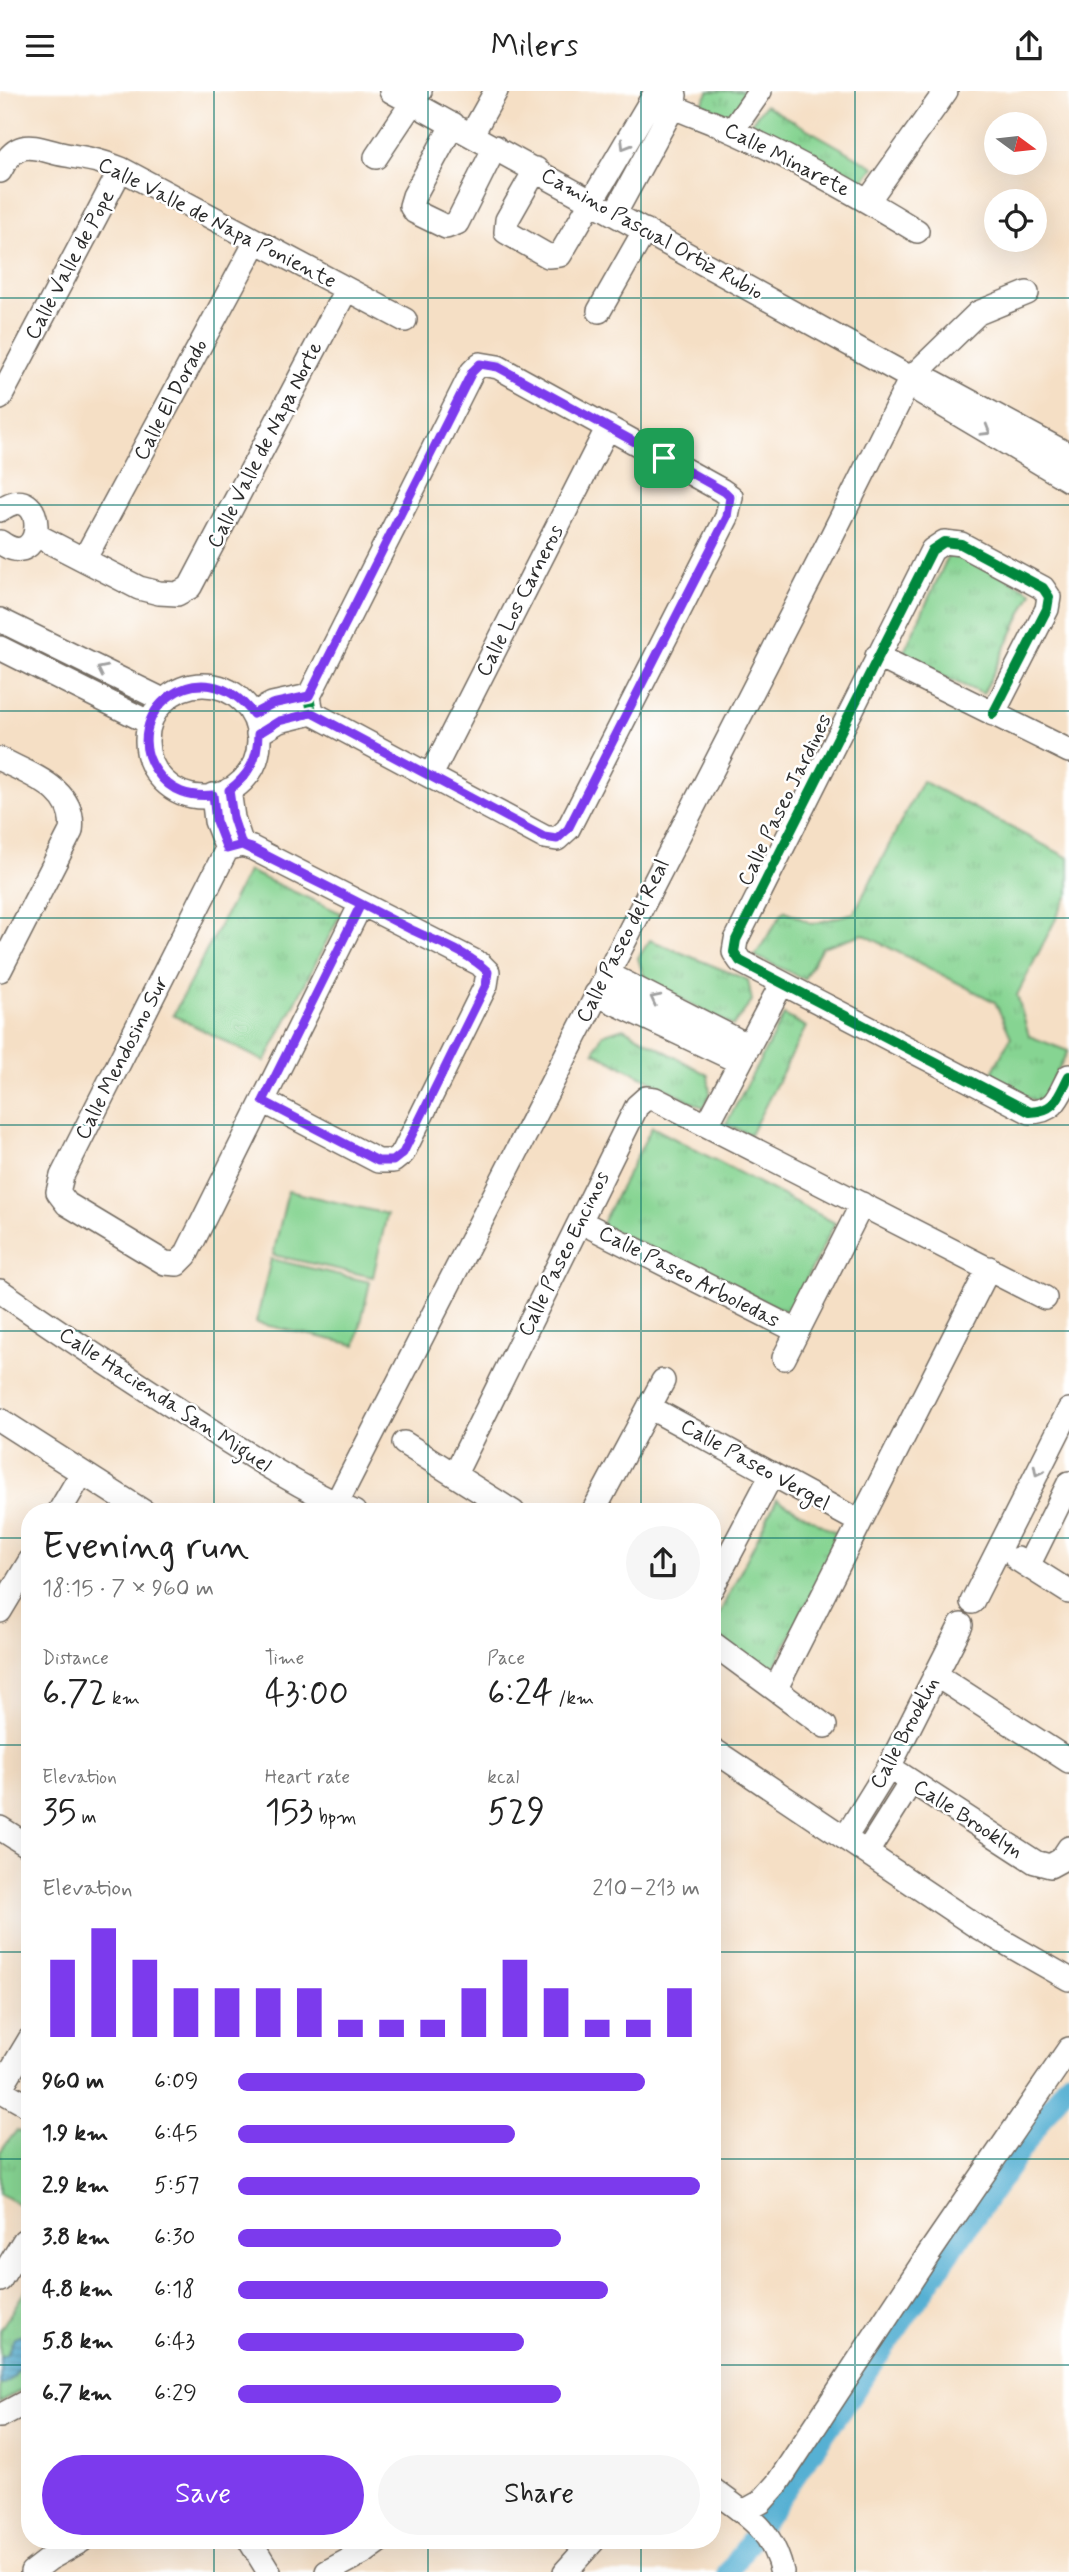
<!DOCTYPE html>
<html lang="en">
<head>
<meta charset="utf-8">
<style>
	body { margin:0; font-family:Mynerve,sans-serif; background:#f6f6f6; color:#222; height:100vh; display:flex; flex-direction:column; font-size:26px; white-space:nowrap }
	* { box-sizing:border-box; margin:0 }
	p { font-size:23px; color:#767676 }
	.icon { flex:none; width:38px; height:38px; fill:none; stroke:currentColor; stroke-width:2; stroke-linecap:round; stroke-linejoin:round }
	.map { position:relative; flex:1; overflow:hidden }
	.side { position:absolute; left:21px; top:1412px; width:700px; height:1046px; display:flex; flex-direction:column; background:#fff; border-radius:28px; box-shadow:0 7px 28px #0002 }
	.side>* { flex:none }
	.needle { width:46px; rotate:105deg }
	.buttons { position:absolute; left:984px; top:21px; display:grid; gap:14px }
	.buttons a { display:grid; place-items:center; width:63px; height:63px; border-radius:50%; background:#fff; box-shadow:0 7px 28px #0002; font-size:35px }
	.pin { position:absolute; display:grid; place-items:center; width:60px; height:60px; color:#fff; margin:-30px; border-radius:14px; box-shadow:0 4px 10px #0006 }
	.round { display:grid; place-items:center; flex:none; width:74px; height:74px; border-radius:37px; background:#f6f6f6 }
	.summary { display:flex; align-items:center; justify-content:space-between; height:119px; padding:0 21px }
	h1 { font-size:38px; font-weight:600; line-height:52px }
	.stats { display:grid; grid-template-columns:repeat(3,1fr); gap:10px; height:119px; padding:7px 21px }
	.stats div { display:grid; align-content:center }
	.stats b { font-size:35px; font-weight:600 }
	.stats small { font-size:19px; font-weight:400 }
	.stats p { font-size:19px }
	.chart { height:196px; padding:14px 21px }
	.chart p { display:flex; justify-content:space-between }
	.chart svg { width:100%; height:126px; margin-top:7px; stroke:#7c3aed; stroke-width:6 }
	.action { display:flex; gap:14px; margin-top:auto; padding:14px 21px }
	.action a { flex:1; height:80px; border-radius:42px; background:#7c3aed; color:#fff; font-size:28px; font-weight:600; line-height:80px; text-align:center }
	.action a+a { background:#f6f6f6; color:#222 }
	ul { padding:0 21px; list-style:none; font-size:23px }
	li { display:grid; grid-template-columns:112px 84px 1fr; align-items:center; height:52px }
	li i { height:18px; border-radius:9px; background:#7c3aed }
	header { display:flex; justify-content:space-between; align-items:center; height:91px; padding:0 21px; background:#fff; font-size:32px; font-weight:600 }
	.map>svg:first-child { display:block }
	.grass { fill:url(#grass-tufts); stroke:#58805e; stroke-width:2 }
	.garden { fill:#86d492; stroke:#58805e; stroke-width:2 }
	.water { fill:url(#water-rules); stroke:#406e7f; stroke-width:2 }
	.lines { fill:none; stroke-linecap:round; stroke-linejoin:round }
	.canal { stroke:#56b0d3; stroke-width:21 }
	.minor-casing { stroke:#726a61; stroke-width:26 }
	.minor { stroke:#fff; stroke-width:23 }
	.cycleway-casing { stroke:#fff; stroke-width:15 }
	.cycleway { stroke:#00873e; stroke-width:10 }
	.oneway { stroke:#a0a0a0 }
	.route-casing { stroke:#fff; stroke-width:14 }
	.route { stroke:#7c3aed; stroke-width:9 }
	.grid { fill:none; stroke:#0f766e; stroke-width:2; stroke-opacity:0.55 }
	.labels { text-anchor:middle; dominant-baseline:central; stroke-width:5; stroke-linejoin:round; paint-order:stroke }
	.street-label { font-size:21px; fill:#2b2b2b; stroke:#fff }
</style>
</head>
<body>
<header><svg class="icon" aria-label="menu" viewBox="0 0 24 24"><path d="M4 6h16M4 12h16M4 18h16"/></svg>Milers<svg class="icon" aria-label="share" viewBox="0 0 24 24"><path d="M12 15V3M7 8l5-5 5 5M5 13v7h14v-7"/></svg></header>
<div class="map">
<svg width="1069" height="2481" viewBox="0 0 1069 2481">
	<defs>
		<pattern id="grass-tufts" width="24" height="20" patternUnits="userSpaceOnUse" patternTransform="scale(1.75)"><rect width="24" height="20" fill="#86d492"/><path d="M3 7l-1-3M5 7V3M7 7l1-3M15 17l-1-3M17 17v-4M19 17l1-3" fill="none" stroke="#74b67e"/></pattern>
		<pattern id="water-rules" width="6" height="5" patternUnits="userSpaceOnUse" patternTransform="scale(1.75)"><rect width="6" height="5" fill="#56b0d3"/><path d="M0 2.5h6" fill="none" stroke="#478fab"/></pattern>
	</defs>
	<rect width="100%" height="100%" fill="#fff"/>
	<filter id="ink" filterUnits="userSpaceOnUse"><feTurbulence type="fractalNoise" baseFrequency=".0143" numOctaves="2"/><feDisplacementMap in="SourceGraphic" scale="14" xChannelSelector="R" yChannelSelector="G"/><feConvolveMatrix kernelMatrix="1 2 1 2 8 2 1 2 1" color-interpolation-filters="sRGB"/></filter>
	<filter id="wash" filterUnits="userSpaceOnUse"><feTurbulence type="fractalNoise" baseFrequency=".00686" numOctaves="4" result="noise"/><feDisplacementMap in="SourceGraphic" scale="28" xChannelSelector="R" yChannelSelector="G"/><feGaussianBlur stdDeviation="1.57" result="paint"/><feColorMatrix in="noise" values="0 0 0 0 0 0 0 0 0 0 0 0 0 0 0 0 0 1.4 0 .05"/><feComposite in="paint" operator="in"/></filter>
	<g filter="url(#wash)">
		<rect width="100%" height="100%" fill="#f5dfc5"/>
		<path class="grass" d="M709,0h49l-22,32 -34,-20z
			M765,14l109,62 -20,27 -112,-60z
			M952,457l80,44 -49,102 -82,-36z
			M922,690l147,77v35l-52,102 12,41 39,15 -28,52 -52,-23 23,-43 -16,-35 -132,-68 -41,13 -18,32 -49,-23 29,-46 28,14 42,-11z
			M248,780l93,42 -76,149 -92,-47z
			M650,849l98,40 4,21 -19,25 -88,-46 -7,-22z
			M784,924l22,12 -56,108 -24,-11z
			M623,937l85,47 2,19 -6,14 -110,-56 8,-17z
			M652,1036l183,96 -46,90 -188,-88z
			M777,1408l64,37 -71,139 -58,-41v-6z
			M17,2039l13,7v74l-30,-18v-41z
			M30,2192v103l-30,16v-72z"/>
		<path class="garden" d="M288,1100l99,23 -14,63 -100,-22z
			M271,1168l99,23 -14,63 -100,-22z"/>
		<path class="water" d="M25,2243l5,2v21c-16,9 -9,18 -26,28l-4,-1v-27l7,-3 7,-16z"/>
		<g class="lines">
			<path class="canal" d="M729,2481l340,-491"/>
		</g>
	</g>
	<g filter="url(#ink)">
		<g class="lines">
			<defs>
				<path id="minor" d="M391,0l520,287 10,14 148,88
					M653,6c26,14 53,22 79,34 64,28 126,64 185,100
					M453,33l-39,72 -3,10 4,6 31,15 11,-4 38,-76
					M732,40l28,-40
					M472,43l24,-43
					M376,66l44,-66
					M536,78l-29,51 -1,12 42,24 12,-1 93,-158 7,-6
					M0,80c19,-37 36,-21 66,-16 23,4 33,5 55,14l284,151
					M868,110l78,-110
					M615,122l58,-106 2,-12
					M599,220l46,-81
					M480,273l18,3 223,123 10,7 -4,20 -159,312 -11,10 -13,-2 -232,-124 -3,-17 163,-324z
					M934,291l135,73
					M0,307l121,-229
					M0,419c49,-35 47,67 0,32
					M36,444l103,53 20,5 18,1 13,-7 156,-297
					M85,467l171,-316
					M0,529l163,80
					M0,557l150,75
					M877,565l192,95
					M147 650a56 56 0 1 1 112 0a56 56 0 1 1-112 0Z
					M253,623l19,-10 37,-8
					M993,623l54,-105 2,-12 -6,-9 -82,-44 -17,-2 -12,8 -196,390 -2,12 6,9 290,151c26,-1 28,-15 39,-36
					M258,643l21,-13 33,-8
					M0,668c30,16 77,30 71,72l-71,139
					M431,684l177,-348
					M229,699l4,28 9,27
					M213,704l3,26 11,28 -165,327 -4,16 9,12 98,59 12,1 9,-9 175,-351
					M227,758l15,-4 10,3 228,116 8,8 -2,13 -83,168 -10,8h-15l-115,-60
					M606,882l143,73
					M596,903l144,68
					M707,1034l75,-142
					M581,1131l216,109
					M0,1200c69,48 139,94 210,139 47,30 93,59 144,82
					M784,1267l78,-154
					M649,1316l211,115
					M0,1329l144,92
					M404,1352l109,69
					M455,1383l182,-368 9,-8 9,1 390,199
					M59,1421l23,-39
					M332,1421l498,-972 81,-162 67,-65 49,-20
					M593,1421l70,-131
					M1017,1468l52,33
					M1028,1475l41,-83
					M712,1497l60,-114
					M972,1511l97,-192
					M0,1520l30,-50
					M712,1552l113,83
					M936,1584l133,86
					M776,1597l213,-420
					M712,1658l264,177 93,53
					M889,1676l146,95 15,4 11,-6 8,-12
					M0,1737l30,19
					M845,1747l44,-71 72,-142
					M867,1761l44,-70
					M0,1998l30,-50
					M0,1999l30,17
					M0,2189l24,-39
					M0,2325l30,-16
					M712,2398c35,27 59,37 70,83
					M743,2421l18,-10 16,-18 153,-232 139,-203
					M250,2450l19,31
					M32,2481l17,-13 32,-18
					M327,2481l39,-21 14,-10
					M565,2481l28,-31"/>
			</defs>
			<use href="#minor" class="minor-casing"/>
			<use href="#minor" class="minor"/>
			<defs>
				<path id="cycleway" d="M480,273l18,3 223,123 10,7 -4,20 -159,312 -11,10 -13,-2 -232,-124 -3,-17 163,-324z
					M993,623l54,-105 2,-12 -6,-9 -82,-44 -17,-2 -12,8 -196,390 -2,12 6,9 290,151c26,-1 28,-15 39,-36"/>
			</defs>
			<use href="#cycleway" class="cycleway-casing"/>
			<use href="#cycleway" class="cycleway"/>
		</g>
		<defs><path id="oneway-chevron" d="M-2-3.5L2.5 0L-2 3.5" fill="none" stroke-width="1.6" stroke-linecap="round" stroke-linejoin="round" transform="scale(1.75)"/></defs>
		<g class="oneway">
			<use href="#oneway-chevron" transform="translate(625 54) rotate(121)"/>
			<use href="#oneway-chevron" transform="translate(986 340) rotate(31)"/>
			<use href="#oneway-chevron" transform="translate(102 579) rotate(-154)"/>
			<use href="#oneway-chevron" transform="translate(655 908) rotate(-153)"/>
			<use href="#oneway-chevron" transform="translate(1038 1380) rotate(117)"/>
		</g>
	</g>
	<g class="lines" filter="url(#ink)">
		<defs>
			<path id="route" d="M664,367l-166,-91 -18,-3 -8,8 -163,324 -37,8 -19,10c-52,-70 -137,2 -96,58 14,20 32,25 56,23l3,26 11,28 15,-4 10,3c53,27 107,55 160,82 25,12 56,22 76,42l-2,13 -83,168 -10,8h-15l-115,-60 98,-197 -119,-59 -9,-27 -4,-28c20,-15 29,-31 29,-56l21,-13 33,-8 232,124 13,2 11,-10 159,-312 3,-20 -5,-5 -61,-34"/>
		</defs>
		<use href="#route" class="route-casing"/>
		<use href="#route" class="route"/>
	</g>
	<path class="grid" d="M214,0v1421M428,0v1421M641,0v1421M855,0v2481M0,207h1069M0,414h1069M0,620h1069M0,827h1069M0,1034h1069M0,1240h1069M0,1447h30M712,1447h357M0,1654h30M712,1654h357M0,1861h30M712,1861h357M0,2068h30M712,2068h357M0,2274h30M712,2274h357M214,2450v31M428,2450v31M641,2450v31"/>
	<g class="labels">
		<g class="street-label">
			<text transform="translate(787 69) rotate(27)">Calle Minarete</text>
			<text transform="translate(217 132) rotate(27)">Calle Valle de Napa Poniente</text>
			<text transform="translate(652 143) rotate(29)">Camino Pascual Ortiz Rubio</text>
			<text transform="translate(70 174) rotate(-62)">Calle Valle de Pope</text>
			<text transform="translate(171 309) rotate(-62)">Calle El Dorado</text>
			<text transform="translate(265 354) rotate(-63)">Calle Valle de Napa Norte</text>
			<text transform="translate(520 510) rotate(-63)">Calle Los Carneros</text>
			<text transform="translate(785 709) rotate(-64)">Calle Paseo Jardines</text>
			<text transform="translate(623 850) rotate(-63)">Calle Paseo del Real</text>
			<text transform="translate(122 967) rotate(-63)">Calle Mendosino Sur</text>
			<text transform="translate(564 1163) rotate(-64)">Calle Paseo Encinos</text>
			<text transform="translate(689 1186) rotate(27)">Calle Paseo Arboledas</text>
			<text transform="translate(165 1309) rotate(33)">Calle Hacienda San Miguel</text>
			<text transform="translate(755 1374) rotate(29)">Calle Paseo Vergel</text>
			<text transform="translate(905 1642) rotate(-62)">Calle Brooklin</text>
			<text transform="translate(968 1728) rotate(33)">Calle Brooklyn</text>
		</g>
	</g>
</svg>
<div class="buttons">
<a><svg class="needle" viewBox="-14 -14 28 28"><path d="M0-13l5 13h-10z" fill="#e53935"/><path d="M0 13l5-13h-10z" fill="#767676"/></svg></a>
<a><svg class="icon" aria-label="locate" viewBox="0 0 24 24"><circle cx="12" cy="12" r="6"/><path d="M12 2v4M12 18v4M2 12h4M18 12h4"/></svg></a>
</div>
<div class="pin" style="left:664px;top:367px;background:#1e9e55"><svg class="icon" aria-label="arrive" viewBox="0 0 24 24"><path d="M6 21V4h12l-3 4 3 4H6"/></svg></div>
<section class="side">
<div class="summary"><div><h1>Evening run</h1><p>18:15 · 7 × 960 m</p></div><a class="round"><svg class="icon" aria-label="share" viewBox="0 0 24 24"><path d="M12 15V3M7 8l5-5 5 5M5 13v7h14v-7"/></svg></a></div>
<div class="stats">
<div><p>Distance</p><b>6.72<small> km</small></b></div>
<div><p>Time</p><b>43:00</b></div>
<div><p>Pace</p><b>6:24<small> /km</small></b></div>
</div>
<div class="stats">
<div><p>Elevation</p><b>35<small> m</small></b></div>
<div><p>Heart rate</p><b>153<small> bpm</small></b></div>
<div><p>kcal</p><b>529</b></div>
</div>
<div class="chart"><p><span>Elevation</span>210–213 m</p>
<svg viewBox="0 0 160 44" preserveAspectRatio="none"><path d="M5 44V17M15 44V6M25 44V17M35 44V27M45 44V27M55 44V27M65 44V27M75 44V38M85 44V38M95 44V38M105 44V27M115 44V17M125 44V27M135 44V38M145 44V38M155 44V27"/></svg>
</div>
<ul>
<li><b>960 m</b>6:09<i style="width:88%"></i></li>
<li><b>1.9 km</b>6:45<i style="width:60%"></i></li>
<li><b>2.9 km</b>5:57<i style="width:100%"></i></li>
<li><b>3.8 km</b>6:30<i style="width:70%"></i></li>
<li><b>4.8 km</b>6:18<i style="width:80%"></i></li>
<li><b>5.8 km</b>6:43<i style="width:62%"></i></li>
<li><b>6.7 km</b>6:29<i style="width:70%"></i></li>
</ul>
<div class="action"><a>Save</a><a>Share</a></div>
</section>
</div>
</body>
</html>
